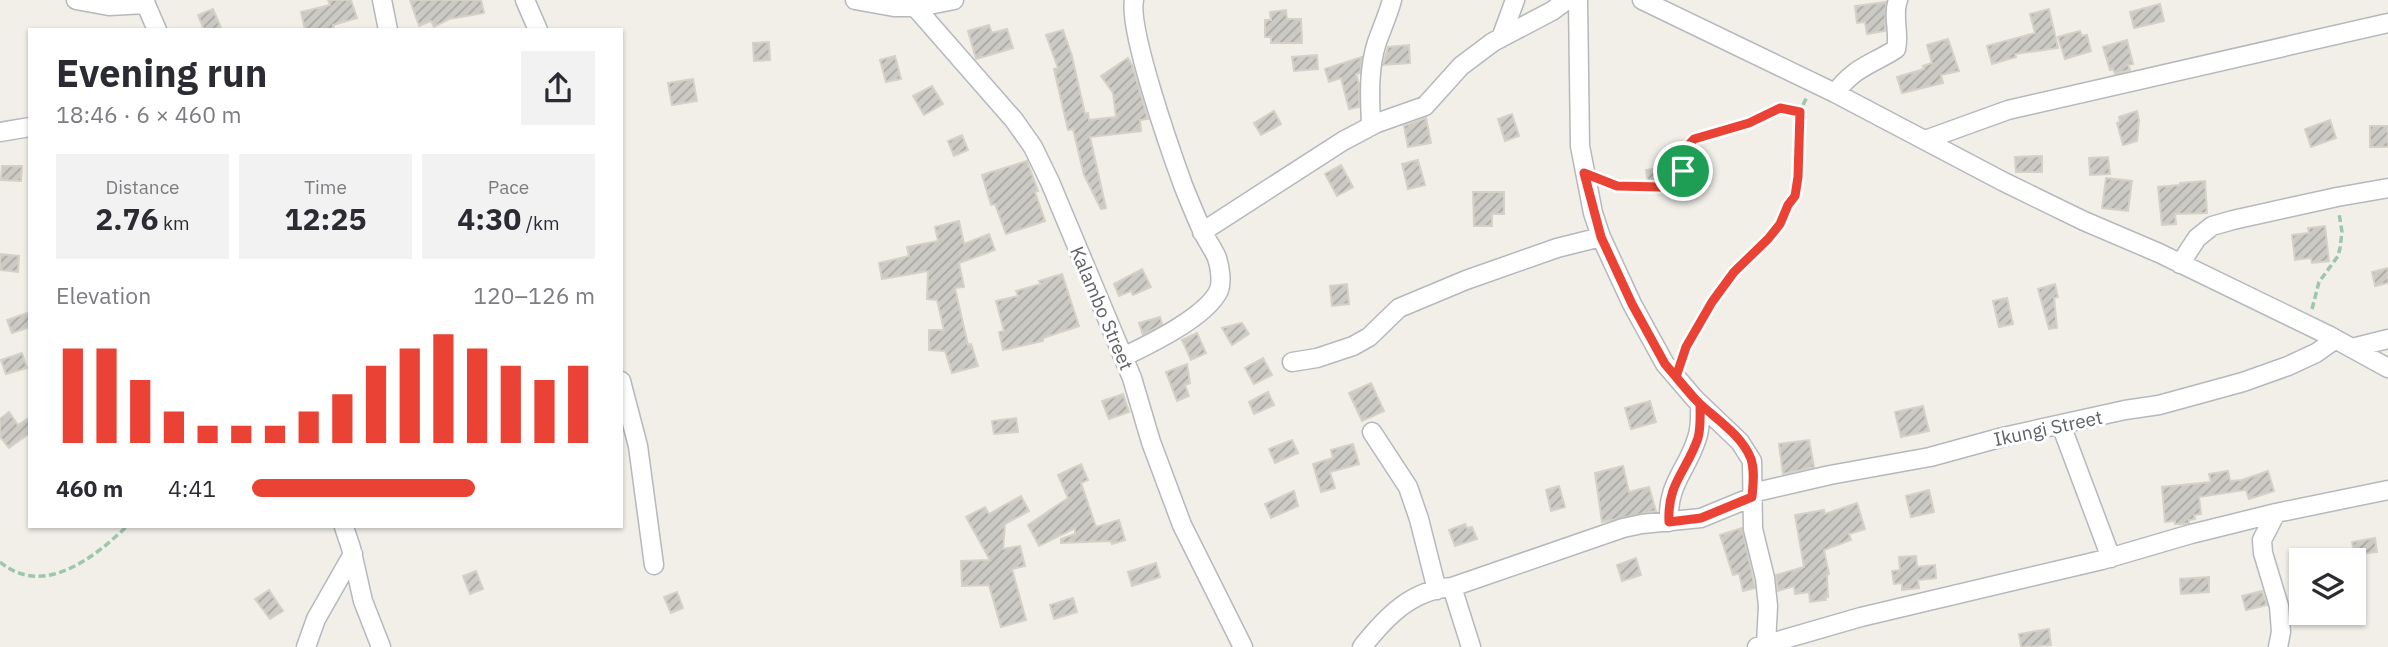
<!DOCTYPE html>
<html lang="en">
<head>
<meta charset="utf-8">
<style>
	body { margin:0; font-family:"IBM Plex Sans",sans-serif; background:#f2f2f3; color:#2b2b33; height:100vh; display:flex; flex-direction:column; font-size:26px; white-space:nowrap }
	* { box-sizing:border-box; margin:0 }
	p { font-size:23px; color:#7c7c81 }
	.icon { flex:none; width:38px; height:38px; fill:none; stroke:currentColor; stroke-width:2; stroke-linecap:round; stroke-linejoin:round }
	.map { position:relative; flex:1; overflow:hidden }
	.panel { position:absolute; left:28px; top:28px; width:595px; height:500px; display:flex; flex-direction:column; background:#fff; border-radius:0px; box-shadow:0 2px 5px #0004 }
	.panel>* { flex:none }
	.tools { position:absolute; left:2289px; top:548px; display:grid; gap:14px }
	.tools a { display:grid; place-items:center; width:77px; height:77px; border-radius:0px; background:#fff; box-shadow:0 2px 5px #0004; font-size:35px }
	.pin { position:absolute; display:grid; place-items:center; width:60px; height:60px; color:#fff; margin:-30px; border:4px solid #fff; border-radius:50%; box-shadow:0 2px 7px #0007 }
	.round { display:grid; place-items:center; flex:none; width:74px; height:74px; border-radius:0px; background:#f2f2f3 }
	.head { display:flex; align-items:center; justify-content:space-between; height:119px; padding:0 28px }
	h1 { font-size:38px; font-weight:800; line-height:52px }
	.stats { display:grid; grid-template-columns:repeat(3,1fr); gap:10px; height:119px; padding:7px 28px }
	.stats div { display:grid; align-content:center; border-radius:0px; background:#f2f2f3; text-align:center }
	.stats b { font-size:30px; font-weight:800 }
	.stats small { font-size:19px; font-weight:400 }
	.stats p { font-size:19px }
	.chart { height:196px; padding:14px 28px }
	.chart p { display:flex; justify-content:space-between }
	.chart svg { width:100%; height:126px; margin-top:7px; stroke:#ea4335; stroke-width:6 }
	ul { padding:0 28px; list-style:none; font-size:23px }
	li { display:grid; grid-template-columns:112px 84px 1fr; align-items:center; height:52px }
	li i { height:18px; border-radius:9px; background:#ea4335 }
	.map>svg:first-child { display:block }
	.building { fill:url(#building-hatch); stroke:#d6d1c6; stroke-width:2 }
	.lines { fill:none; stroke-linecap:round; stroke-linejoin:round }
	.street-casing { stroke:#b5b8bc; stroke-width:21 }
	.path { stroke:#9cc7a9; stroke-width:3.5; stroke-dasharray:7 3.5; stroke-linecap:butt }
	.street { stroke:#fff; stroke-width:18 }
	.route-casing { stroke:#fff; stroke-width:14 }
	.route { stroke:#ea4335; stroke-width:9 }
	.labels { text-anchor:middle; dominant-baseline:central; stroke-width:6; stroke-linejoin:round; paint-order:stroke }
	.street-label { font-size:19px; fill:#5f6368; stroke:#fff }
</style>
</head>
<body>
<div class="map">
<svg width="2388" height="647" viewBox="0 0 2388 647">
	<defs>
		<pattern id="building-hatch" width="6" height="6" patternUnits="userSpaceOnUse" patternTransform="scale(1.75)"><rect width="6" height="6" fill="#cccac5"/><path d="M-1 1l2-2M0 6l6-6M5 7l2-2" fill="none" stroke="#a9a8a4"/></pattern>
	</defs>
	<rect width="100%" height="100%" fill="#f1efe8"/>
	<path class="building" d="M328,0h23l6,18 -24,7 1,5h-29l-4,-18 29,-7z
		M410,0h71l3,13 -35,6 -15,8 -3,-6 -12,5z
		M1886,2l-1,29 -18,3 -2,-12 -8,1 -2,-17z
		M2160,4l4,17 -30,7 -4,-16z
		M213,9l9,21h-18l-6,-15z
		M2049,9l9,39 -43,6 1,3 -24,7 -5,-18 48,-13 -5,-19z
		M1286,10l1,9h14l1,24h-31v-6h-6v-17h6l-1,-8z
		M989,25l3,8 15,-4 6,19 -37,11 -8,-28z
		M1063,30l9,26 13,58 3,-1 1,7 27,-3 -3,-24 -12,-17 27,-18 4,7 16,54 -8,1 1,11 -51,6 16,71 -5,1 -17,-34 -11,-46 -5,1 -14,-61 4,-1 -12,-33z
		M2080,31l2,5 5,-1 4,16 -26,8 -7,-22z
		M1948,39l11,32 -18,4 2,8 -41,10 -5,-16 27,-8 -1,-3 9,-3 -5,-18z
		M2127,40l6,24 -5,1 2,5 -15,4 -2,-5 -3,1 -7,-23z
		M769,42l1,18 -16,1 -1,-18z
		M1409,45l1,18 -27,2 5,-18z
		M1317,55l1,14 -24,2 -2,-14z
		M895,56l6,23 -15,3 -6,-22z
		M1362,57l-2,16 -4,1 3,10v23l-10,2 -8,-31 -12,4 -4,-13z
		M693,79l4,22 -25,4 -4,-22z
		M932,86l11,18 -19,11 -11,-19z
		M1274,111l7,13 -20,11 -7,-12z
		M2137,111l2,9 -2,21 -14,4 -6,-22 3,-1 -1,-5z
		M1512,114l7,22 -14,5 -7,-22z
		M1426,118l5,25 -23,4 -4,-21z
		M2330,120l6,18 -25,9 -6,-18z
		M2370,126h18v21h-18z
		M962,135l6,15 -14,6 -6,-15z
		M2042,156v16h-26l-1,-15z
		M2108,157l2,17 -20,1 -1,-17z
		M1418,160l7,25 -17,4 -6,-25z
		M1027,161l11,30 -3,1 10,29 -39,13 -11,-30 -4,1 -9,-30z
		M1341,165l12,22 -16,9 -12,-22z
		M2,166h20l-1,15 -20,-1z
		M1670,166l2,13 -24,4 -2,-13z
		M2106,178l26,3 -4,30 -26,-3z
		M2205,181l2,32 -32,1 1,10 -14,1 -4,-38 22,-2v-2z
		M1473,192h31v22h-12v12h-18z
		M959,221l5,23 25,-10 6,16 -36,13 5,24 -9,1 13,57 3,-1 7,22 -26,7 -7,-22 -16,-1v-20h15l-7,-30 -10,-1 1,-28 -46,8 -3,-16 30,-7 -2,-9 31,-6 -3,-14z
		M2325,226l4,35 -17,2 -1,-5 -16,2 -3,-25 17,-2 -1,-5z
		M0,254l19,2 -1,16 -18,-2z
		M2388,268v15l-13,3 -3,-14z
		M1142,269l9,18 -18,8 -2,-4 -12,5 -5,-12z
		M1062,274l17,52 -36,12v3l-40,9 -4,-18 5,-1 -8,-30 22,-5 -2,-5 25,-7 -2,-3z
		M1347,284l2,20 -17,2 -2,-20z
		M2055,284l3,13 -4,1 3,30 -8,1 -11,-40z
		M2007,298l6,26 -14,3 -6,-26z
		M30,312v15l-18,6 -5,-13z
		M1160,317l2,7 -19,11 -4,-12z
		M1242,323l7,11 -17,11 -10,-17z
		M1197,333l9,20 -15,7 -9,-20z
		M22,353l5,15 -21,6 -5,-14z
		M1263,358l9,17 -18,9 -9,-16z
		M1187,364l3,19 -5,2 4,11 -12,5 -11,-29z
		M1371,383l13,28 -22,10 -13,-28z
		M1268,392l6,13 -20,9 -5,-12z
		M1123,394l6,18 -20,7 -7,-18z
		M1650,401l6,21 -25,7 -6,-21z
		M1923,406l6,25 -28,6 -6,-25z
		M9,412l9,13 12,-8v16l-21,15 -9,-11v-18z
		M1016,418l2,14 -24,2 -2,-13z
		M1292,440l6,13 -23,10 -6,-14z
		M1809,440l5,27 -31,7 -4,-30z
		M1353,444l6,20 -29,8 5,16 -14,4 -8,-28 20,-6 -2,-8z
		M1081,464l7,16 -7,3 15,44 23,-7 6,20 -13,4 -1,-3 -50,2v-4l14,-5v-6l-36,18 -11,-21 40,-27 -10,-23z
		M1623,466l6,26 20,-5 7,24 -54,11 -7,-49z
		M2228,471l2,10 12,-1 26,-9 6,20 -25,8 -4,-12v3l-46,7 2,17 -7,1 1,4 -6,1v3l-4,1h-10v-3l-10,1 -3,-35 49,-5 -2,-8z
		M1559,486l6,21 -14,4 -5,-21z
		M1929,490l5,22 -23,5 -5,-21z
		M1294,491l4,15 -27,12 -6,-14z
		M1021,496l8,15 -24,13 -2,25 17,-3 5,20 -13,3 14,51 -25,7 -12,-42 -27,1 -1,-25 29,-1 -24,-43 19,-10 4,7z
		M1857,503l8,26 -16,5 2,6 -27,10 5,24 -2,1 1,22h-3l1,3 -16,2 -1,-10 -14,2 -1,-8 -16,5 -2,-16 28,-8 -9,-52 29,-5 1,4z
		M1465,524l2,4 5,-1 5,12 -22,7 -6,-16z
		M1742,528l13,60 -12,3 -4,-18 -6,2 -13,-40z
		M2375,538l2,14 -22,3 -3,-13z
		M1916,556l1,11 18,-2 1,13 -18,2 1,8 -17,2v-7l-8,1 -2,-13 8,-1 -1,-13z
		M1636,558l5,17 -19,6 -5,-16z
		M1156,563l4,14 -28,9 -4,-14z
		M476,571l7,18 -13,5 -7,-18z
		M2209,577v15l-28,2 -1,-15z
		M269,590l14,21 -13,8 -15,-20z
		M2262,591l5,14 -21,5 -4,-14z
		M677,592l6,16 -12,5 -7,-16z
		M1073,598l4,14 -23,7 -4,-14z
		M2049,629l2,16 -30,2 -2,-13z"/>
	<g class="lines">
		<defs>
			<path id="street" d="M76,0l33,6 37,-2
				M144,0l13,30
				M382,0l6,30
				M525,0l13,30
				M855,0l39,7h19
				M909,0l105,120 19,27 17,35 82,196 19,64 31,83 61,122
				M1578,0l2,146 13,67 8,24 31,67 33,60 30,35 45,43 12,19 1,68 12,49 3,28 -2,38
				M1642,0l193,93 169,89 80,39 75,32 169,82 60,33
				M914,8l40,-8
				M1501,38l14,-38
				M1835,93c21,-27 34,-27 61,-44 4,-16 -4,-33 2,-49
				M1371,126c-1,-27 -3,-57 6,-84 5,-14 11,-27 15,-42
				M0,132l30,-5
				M1925,140l83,-30 380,-87
				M1202,232l141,-91 34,-18 48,-17 36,-40 32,-24 59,-31 15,-11
				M2180,264l17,-26 15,-12 21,-6 104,-23 51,-9
				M2352,348l36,-9
				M1123,357c25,-12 84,-40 96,-67 3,-8 1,-23 -2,-32 -4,-10 -11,-18 -15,-28 -7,-15 -13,-30 -19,-45 -12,-33 -55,-155 -49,-185
				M1292,362l25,-4 36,-12 16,-9 30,-29 67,-28 91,-32 44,-11
				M621,381l17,65 16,119
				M2061,425l50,133
				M1372,432l36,55 11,32 18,71
				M1752,493l78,-18 100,-18 73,-20 122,-27 34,-5 84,-23 45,-16 28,-13 20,-14
				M2276,513l-14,27 1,13 16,53 2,26 -3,15
				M1669,522c-2,-39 18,-51 28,-84 4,-11 3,-23 3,-34
				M344,527l7,21 12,53 18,46
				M1452,587l19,60
				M306,647l10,-28 37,-65
				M1362,647c24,-30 49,-57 90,-60l171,-59 19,-4 59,-6 51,-21
				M1757,647l104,-30 241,-57 89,-26 85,-21 112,-23"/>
		</defs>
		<use href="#street" class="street-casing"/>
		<path class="path" d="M1604,181l13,5 43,1 18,-4 5,-8 3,-26 8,-10 55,-16 32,-15 19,4
			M2312,309l7,-27 19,-26 2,-8 2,-16 -3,-19
			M1682,360c11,-31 31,-64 52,-88 15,-16 34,-28 45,-47 4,-6 5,-14 9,-20 4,-5 4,-3 7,-8 14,-30 -8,-71 13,-101
			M0,562c43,36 94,-4 126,-35"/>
		<use href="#street" class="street"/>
	</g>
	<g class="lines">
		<defs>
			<path id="route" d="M1683,171l-5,12 -18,4 -43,-1 -33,-13 17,64 31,67 33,60 30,35 5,5c0,11 1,23 -2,34 -11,33 -31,45 -29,84l32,-4 51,-21c1,-12 3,-26 -1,-38 -10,-26 -39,-42 -57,-61 -6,-6 -12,-14 -18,-21l10,-30 26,-45 22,-30 34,-33 12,-15 8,-19 7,-9 3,-19 2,-65 -20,-4 -31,15 -55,16 -9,10 -2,22"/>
		</defs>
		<use href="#route" class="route-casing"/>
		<use href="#route" class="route"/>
	</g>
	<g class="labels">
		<g class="street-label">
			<text transform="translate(1102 308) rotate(67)">Kalambo Street</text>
			<text transform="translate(2048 428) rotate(-12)">Ikungi Street</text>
		</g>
	</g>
</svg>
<div class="tools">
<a><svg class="icon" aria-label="layers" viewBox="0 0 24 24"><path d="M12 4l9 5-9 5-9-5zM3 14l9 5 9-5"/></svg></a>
</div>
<div class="pin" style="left:1683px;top:171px;background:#1e9e55"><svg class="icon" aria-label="arrive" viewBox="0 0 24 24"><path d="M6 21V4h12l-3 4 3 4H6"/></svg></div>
<section class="panel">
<div class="head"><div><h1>Evening run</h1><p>18:46 · 6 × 460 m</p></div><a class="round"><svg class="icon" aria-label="share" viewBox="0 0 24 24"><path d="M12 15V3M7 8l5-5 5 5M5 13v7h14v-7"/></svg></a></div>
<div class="stats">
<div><p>Distance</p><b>2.76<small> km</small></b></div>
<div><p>Time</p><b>12:25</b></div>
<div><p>Pace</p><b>4:30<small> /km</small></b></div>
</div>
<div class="chart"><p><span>Elevation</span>120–126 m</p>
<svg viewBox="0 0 160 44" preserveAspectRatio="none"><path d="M5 44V11M15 44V11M25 44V22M35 44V33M45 44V38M55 44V38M65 44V38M75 44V33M85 44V27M95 44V17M105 44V11M115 44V6M125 44V11M135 44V17M145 44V22M155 44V17"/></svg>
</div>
<ul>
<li><b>460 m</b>4:41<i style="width:65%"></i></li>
</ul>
</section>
</div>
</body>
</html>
